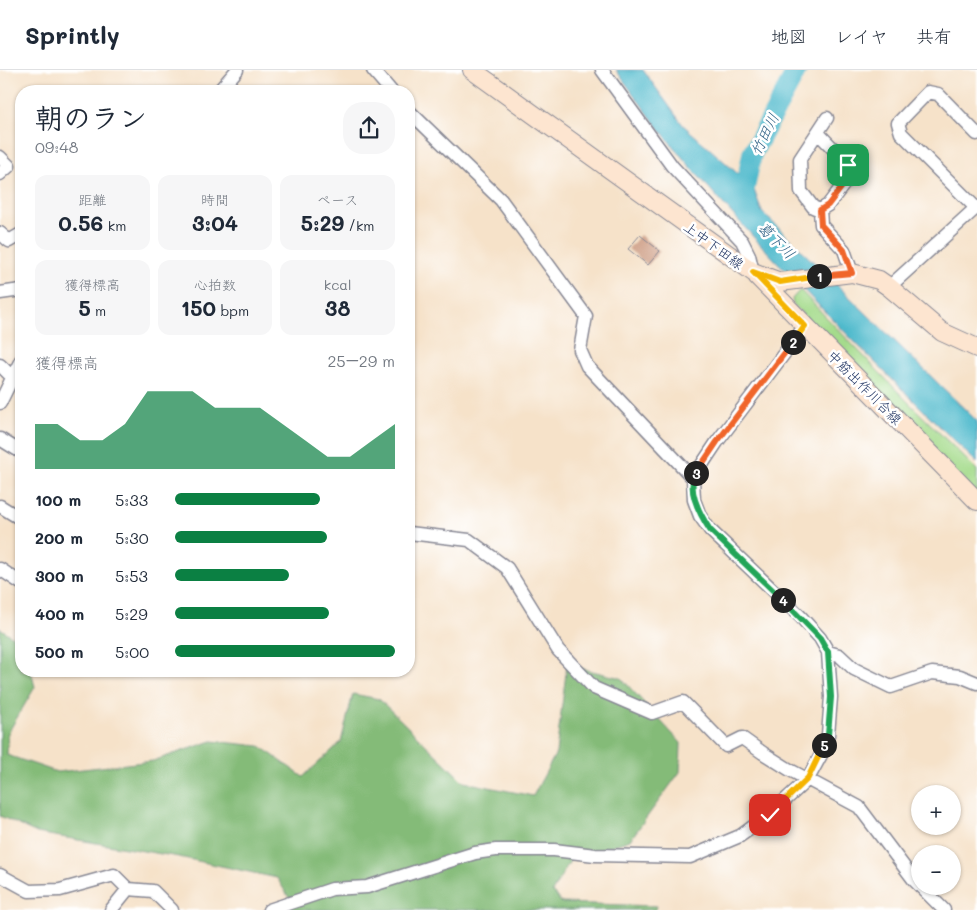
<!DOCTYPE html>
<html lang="ja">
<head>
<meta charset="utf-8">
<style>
	body { margin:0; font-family:Mali,"Klee One",sans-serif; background:#f6f6f7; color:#1f2937; height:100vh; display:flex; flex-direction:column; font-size:19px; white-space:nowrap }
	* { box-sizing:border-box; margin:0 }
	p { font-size:16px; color:#747a83 }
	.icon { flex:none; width:28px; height:28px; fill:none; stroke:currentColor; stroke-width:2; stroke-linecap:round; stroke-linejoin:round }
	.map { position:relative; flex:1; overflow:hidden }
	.side { position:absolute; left:15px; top:15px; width:400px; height:592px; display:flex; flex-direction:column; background:#fff; border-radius:20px; box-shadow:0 1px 4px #0004 }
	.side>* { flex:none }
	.buttons { position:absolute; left:911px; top:715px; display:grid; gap:10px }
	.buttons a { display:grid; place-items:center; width:50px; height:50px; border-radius:50%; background:#fff; box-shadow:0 1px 4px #0004; font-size:25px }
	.pin { position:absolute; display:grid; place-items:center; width:42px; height:42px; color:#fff; margin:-21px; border-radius:10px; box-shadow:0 2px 8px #0006 }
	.km { position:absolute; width:25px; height:25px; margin:-12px; border-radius:50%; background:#222; color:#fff; font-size:14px; line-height:25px; text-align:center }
	.round { display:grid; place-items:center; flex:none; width:52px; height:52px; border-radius:20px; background:#f6f6f7 }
	.headline { display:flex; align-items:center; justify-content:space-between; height:85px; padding:0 20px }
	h1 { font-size:28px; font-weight:700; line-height:38px }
	.stats { display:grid; grid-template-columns:repeat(3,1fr); gap:8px; height:85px; padding:5px 20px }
	.stats div { display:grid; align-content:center; border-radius:12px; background:#f6f6f7; text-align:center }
	.stats b { font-size:21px; font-weight:700 }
	.stats small { font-size:14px; font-weight:400 }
	.stats p { font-size:14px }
	.chart { height:140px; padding:10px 20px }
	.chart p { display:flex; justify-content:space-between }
	.chart svg { width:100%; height:90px; margin-top:5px; fill:#0b8043; opacity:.7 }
	ul { padding:0 20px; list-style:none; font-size:16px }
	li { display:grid; grid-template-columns:80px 60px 1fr; align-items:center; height:38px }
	li i { height:12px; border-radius:6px; background:#0b8043 }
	header { display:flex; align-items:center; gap:30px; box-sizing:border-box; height:70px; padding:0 25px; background:#fff; border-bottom:1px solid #e0e1e3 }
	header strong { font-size:24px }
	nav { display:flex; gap:28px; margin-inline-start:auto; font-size:18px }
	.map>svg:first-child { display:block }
	.green { fill:#a5db8c; stroke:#608575 }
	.forest { fill:#84bb78; stroke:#50756b }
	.water { fill:#50bacc; stroke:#367495 }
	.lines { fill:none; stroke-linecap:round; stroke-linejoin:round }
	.river { stroke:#50bacc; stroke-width:20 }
	.building { fill:#d0a38b }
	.street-casing { stroke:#888894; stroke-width:15 }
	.secondary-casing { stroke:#888894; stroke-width:20 }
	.street { stroke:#fff; stroke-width:12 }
	.secondary { stroke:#fde5d0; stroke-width:18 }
	.split-1-casing { stroke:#fff; stroke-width:10 }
	.split-2-casing { stroke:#fff; stroke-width:10 }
	.split-3-casing { stroke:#fff; stroke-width:10 }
	.split-4-casing { stroke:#fff; stroke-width:10 }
	.split-5-casing { stroke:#fff; stroke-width:10 }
	.split-6-casing { stroke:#fff; stroke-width:10 }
	.split-1 { stroke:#f0652b; stroke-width:6 }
	.split-2 { stroke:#f5b400; stroke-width:6 }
	.split-3 { stroke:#f0652b; stroke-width:6 }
	.split-4 { stroke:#22a559; stroke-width:6 }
	.split-5 { stroke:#22a559; stroke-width:6 }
	.split-6 { stroke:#f5b400; stroke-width:6 }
	.labels { text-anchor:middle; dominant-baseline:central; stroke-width:5; stroke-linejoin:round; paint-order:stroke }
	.street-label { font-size:14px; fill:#1b2f5e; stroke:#fff }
	.water-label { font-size:15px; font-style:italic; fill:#2e6084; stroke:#fff }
</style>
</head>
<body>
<header>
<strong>Sprintly</strong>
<nav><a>地図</a><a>レイヤ</a><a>共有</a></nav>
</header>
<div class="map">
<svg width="977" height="840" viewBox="0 0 977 840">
	<rect width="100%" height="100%" fill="#fff"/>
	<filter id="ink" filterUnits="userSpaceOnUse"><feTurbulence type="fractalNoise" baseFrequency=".02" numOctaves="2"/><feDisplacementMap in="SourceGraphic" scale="10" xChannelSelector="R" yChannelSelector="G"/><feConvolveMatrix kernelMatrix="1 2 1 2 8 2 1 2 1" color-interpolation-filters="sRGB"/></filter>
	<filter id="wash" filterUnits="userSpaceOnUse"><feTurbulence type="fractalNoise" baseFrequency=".0096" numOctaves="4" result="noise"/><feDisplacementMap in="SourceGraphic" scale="20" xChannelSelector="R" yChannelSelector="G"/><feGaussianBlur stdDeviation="1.12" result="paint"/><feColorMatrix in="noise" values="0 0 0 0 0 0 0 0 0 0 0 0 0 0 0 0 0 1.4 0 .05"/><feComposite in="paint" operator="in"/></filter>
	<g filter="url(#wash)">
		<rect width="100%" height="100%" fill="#f6e2c9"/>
		<path class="green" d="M800,220l105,109 72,71v26l-184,-192 -1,-5z"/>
		<path class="forest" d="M0,558l21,15v28h10l4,16 -27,46 -1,22 50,17 96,-11 59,-20 48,5 43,31 38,-35 12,-48 26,5 85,83 69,14 23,-43 11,-88 54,13 60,65 -1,29 -50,68 -59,19 -19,33 10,11 95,3 -1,4h-366l1,-9 -14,-23 -98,-21 -142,-24 -37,-17z"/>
		<path class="water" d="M616,0h27l40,55 54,48h16v14l9,25 215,209v42c-99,-97 -199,-195 -290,-300 -25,-29 -48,-61 -71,-93z"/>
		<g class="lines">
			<path class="river" d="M743,128l9,-44 45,-84"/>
		</g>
		<g id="blocks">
			<path class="building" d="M640,165l20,16 -12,14 -20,-16z"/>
		</g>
	</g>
	<g filter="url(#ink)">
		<use href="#blocks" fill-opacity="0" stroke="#888894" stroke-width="1"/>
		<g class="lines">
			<defs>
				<path id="street" d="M373,0l18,21
					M602,0l70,96 70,75 7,14 4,17
					M219,21l18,-21
					M409,41l92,89 85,116 -6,34 7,16 106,112
					M818,63l31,32 1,11 -22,29 -8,5 -7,-3 -12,-16 -1,-32 27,-41
					M0,87l9,9 -9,8
					M976,138l-75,-75 -3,-10 30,-31 10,2 39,40
					M820,140l1,15 23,25 8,23
					M0,163l9,8 12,-7
					M889,217l88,-80
					M0,223l21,-3
					M0,295l13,13 8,6
					M0,333l21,-43
					M0,369l21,13
					M0,436l21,13
					M409,463l60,7 38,28 51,82 36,38 58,25 31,-11 43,44 16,-8 21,15 27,17 69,37 55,73 30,30
					M0,499l21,14
					M828,582l11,3 15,14 37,18 41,-14 28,3 17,7
					M0,805l29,16 31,-1 54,-15 14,14 25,2 19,19
					M111,840l17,-21
					M269,840l63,-21 35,-2 108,-34 21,-3h58l41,5 95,2 50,-21 29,-21 39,-36 13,-24 7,-20 3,-38 -3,-45 -8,-14 -20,-22 -90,-86 -10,-14 -6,-16 -1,-22 24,-36 88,-116"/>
				<path id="secondary" d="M472,0l281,202 27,10 72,-9 27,7 10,7 53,45 35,16
					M757,206l220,225"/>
			</defs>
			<use href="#street" class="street-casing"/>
			<use href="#secondary" class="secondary-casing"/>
			<use href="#street" class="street"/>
			<use href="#secondary" class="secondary"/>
		</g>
	</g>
	<g class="lines" filter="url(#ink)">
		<defs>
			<path id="split-1" d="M819,206l33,-3 -8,-23 -23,-25 -1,-15 8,-5 22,-29 -2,-11"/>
			<path id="split-2" d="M793,272l12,-16 -52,-54 27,10 39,-6"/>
			<path id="split-3" d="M696,403l21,-31 76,-100"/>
			<path id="split-4" d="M696,403c-10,16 5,43 14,57l73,70"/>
			<path id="split-5" d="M783,530l37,38 8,14 3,45 -3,38 -4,10"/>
			<path id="split-6" d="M770,745l38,-37 16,-33"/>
		</defs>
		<use href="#split-1" class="split-1-casing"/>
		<use href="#split-2" class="split-2-casing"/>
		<use href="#split-3" class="split-3-casing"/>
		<use href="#split-4" class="split-4-casing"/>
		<use href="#split-5" class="split-5-casing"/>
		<use href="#split-6" class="split-6-casing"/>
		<use href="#split-1" class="split-1"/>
		<use href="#split-2" class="split-2"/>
		<use href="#split-3" class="split-3"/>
		<use href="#split-4" class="split-4"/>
		<use href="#split-5" class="split-5"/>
		<use href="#split-6" class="split-6"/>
	</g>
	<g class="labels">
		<g class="street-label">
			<text transform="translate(714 175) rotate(36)">上中下田線</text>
			<text transform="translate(865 317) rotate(45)">中筋出作川合線</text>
		</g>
		<g class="water-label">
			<text transform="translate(764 64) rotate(-64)">竹田川</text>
			<text transform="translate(777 170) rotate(45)">葛下川</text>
		</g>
	</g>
</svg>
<div class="buttons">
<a>+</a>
<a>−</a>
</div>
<div class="pin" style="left:848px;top:95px;background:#1e9e55"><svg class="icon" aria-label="arrive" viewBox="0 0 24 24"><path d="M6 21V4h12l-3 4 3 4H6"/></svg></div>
<div class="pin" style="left:770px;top:745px;background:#d93025"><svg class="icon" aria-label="check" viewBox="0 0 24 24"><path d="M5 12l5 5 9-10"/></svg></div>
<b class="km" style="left:819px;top:206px">1</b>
<b class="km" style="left:793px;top:272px">2</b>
<b class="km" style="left:696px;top:403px">3</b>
<b class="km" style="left:783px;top:530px">4</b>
<b class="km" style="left:824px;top:675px">5</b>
<section class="side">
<div class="headline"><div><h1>朝のラン</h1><p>09:48</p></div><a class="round"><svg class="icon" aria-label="share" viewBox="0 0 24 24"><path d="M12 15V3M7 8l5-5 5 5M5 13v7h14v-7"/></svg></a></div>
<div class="stats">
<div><p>距離</p><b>0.56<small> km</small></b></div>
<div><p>時間</p><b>3:04</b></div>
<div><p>ペース</p><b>5:29<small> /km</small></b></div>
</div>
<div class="stats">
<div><p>獲得標高</p><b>5<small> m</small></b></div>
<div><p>心拍数</p><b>150<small> bpm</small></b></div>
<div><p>kcal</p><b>38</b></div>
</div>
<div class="chart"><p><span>獲得標高</span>25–29 m</p>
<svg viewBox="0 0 160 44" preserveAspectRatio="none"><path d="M0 44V22L10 22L20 30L30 30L40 22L50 6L60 6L70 6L80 14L90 14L100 14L110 22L120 30L130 38L140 38L150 30L160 22V44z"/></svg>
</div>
<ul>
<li><b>100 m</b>5:33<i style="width:66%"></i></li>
<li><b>200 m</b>5:30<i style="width:69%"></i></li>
<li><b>300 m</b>5:53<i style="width:52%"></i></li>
<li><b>400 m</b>5:29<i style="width:70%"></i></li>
<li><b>500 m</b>5:00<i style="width:100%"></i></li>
</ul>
</section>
</div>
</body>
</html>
